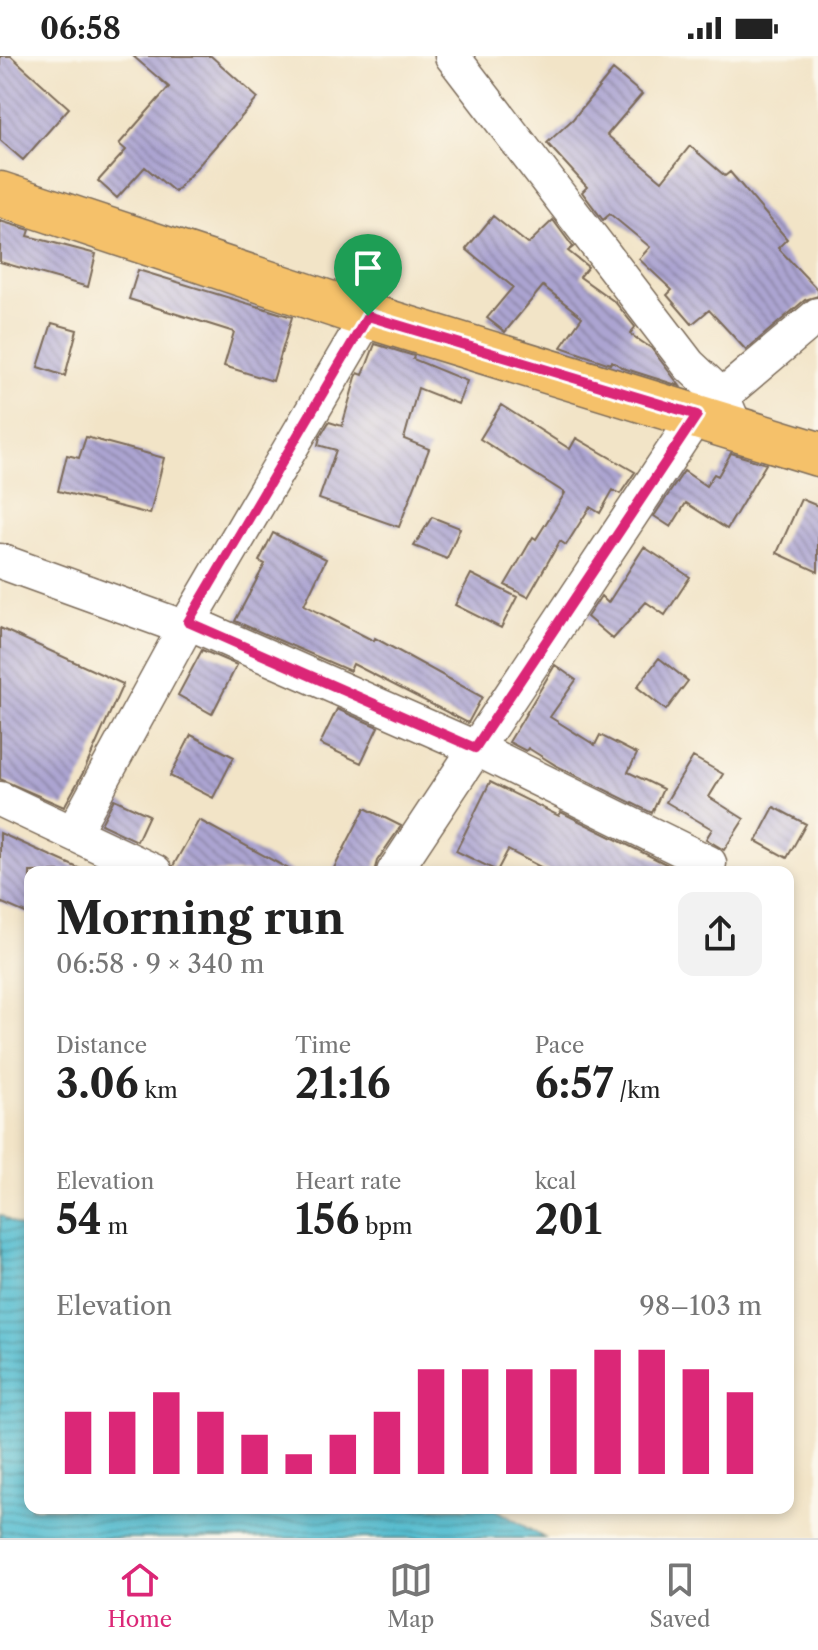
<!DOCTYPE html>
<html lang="en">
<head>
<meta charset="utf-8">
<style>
	body { margin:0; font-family:"Libre Caslon Text",serif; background:#f2f2f2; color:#222; height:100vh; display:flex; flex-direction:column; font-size:30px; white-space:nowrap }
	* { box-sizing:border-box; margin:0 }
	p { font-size:26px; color:#767676 }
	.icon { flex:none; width:44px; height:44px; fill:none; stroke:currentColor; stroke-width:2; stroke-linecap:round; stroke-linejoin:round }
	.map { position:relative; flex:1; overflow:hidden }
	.side { position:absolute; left:24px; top:810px; width:770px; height:648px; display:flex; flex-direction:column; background:#fff; border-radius:16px; box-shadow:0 4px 12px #0003 }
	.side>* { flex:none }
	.pin { position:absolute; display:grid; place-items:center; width:68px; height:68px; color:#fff; margin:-82px -34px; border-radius:50% 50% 50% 0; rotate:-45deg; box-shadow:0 0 8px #0007 }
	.pin .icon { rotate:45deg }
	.round { display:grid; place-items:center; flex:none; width:84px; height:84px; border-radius:16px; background:#f2f2f2 }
	.summary { display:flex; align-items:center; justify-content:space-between; height:136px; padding:0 32px }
	h1 { font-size:44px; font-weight:800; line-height:60px }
	.stats { display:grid; grid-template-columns:repeat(3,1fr); gap:12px; height:136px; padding:8px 32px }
	.stats div { display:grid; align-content:center }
	.stats b { font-size:40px; font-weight:800 }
	.stats small { font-size:22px; font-weight:400 }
	.stats p { font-size:22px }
	.chart { height:224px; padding:16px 32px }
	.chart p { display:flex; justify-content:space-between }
	.chart svg { width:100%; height:144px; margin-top:8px; stroke:#db2777; stroke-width:6 }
	.status { display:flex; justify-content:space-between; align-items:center; height:56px; padding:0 40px; background:#fff; direction:ltr }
	.status svg { height:22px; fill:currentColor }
	.tab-bar { display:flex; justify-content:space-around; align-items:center; height:112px; border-top:2px solid #e0e0e0; background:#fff; font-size:22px; color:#767676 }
	.tab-bar a { display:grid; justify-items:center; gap:4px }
	.tab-bar .on { color:#db2777 }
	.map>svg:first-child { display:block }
	.water { fill:url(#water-rules); stroke:#487477; stroke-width:2 }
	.building { fill:url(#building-back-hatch) }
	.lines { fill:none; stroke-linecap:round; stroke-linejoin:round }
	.minor-casing { stroke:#7b6b59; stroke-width:37 }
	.primary-casing { stroke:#7b6b59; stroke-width:47 }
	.minor { stroke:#fff; stroke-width:34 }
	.primary { stroke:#f5c16b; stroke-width:44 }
	.route-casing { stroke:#fff; stroke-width:16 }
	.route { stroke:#db2777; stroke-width:10 }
</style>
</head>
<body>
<div class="status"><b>06:58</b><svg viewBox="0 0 49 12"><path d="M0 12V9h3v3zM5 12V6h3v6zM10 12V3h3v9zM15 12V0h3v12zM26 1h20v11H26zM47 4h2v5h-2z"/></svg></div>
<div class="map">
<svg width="818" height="1482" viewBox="0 0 818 1482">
	<defs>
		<pattern id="water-rules" width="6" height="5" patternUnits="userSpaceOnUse" patternTransform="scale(2)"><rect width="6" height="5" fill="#54bdd0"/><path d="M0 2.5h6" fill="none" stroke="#479aa8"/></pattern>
		<pattern id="building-back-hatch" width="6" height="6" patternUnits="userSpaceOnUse" patternTransform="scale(2)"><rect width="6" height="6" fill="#aca4d1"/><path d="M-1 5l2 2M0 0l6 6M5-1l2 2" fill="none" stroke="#8d86a9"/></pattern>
	</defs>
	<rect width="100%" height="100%" fill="#fbf7ec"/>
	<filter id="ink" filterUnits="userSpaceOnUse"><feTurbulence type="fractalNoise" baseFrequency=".0125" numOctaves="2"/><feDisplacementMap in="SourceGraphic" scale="16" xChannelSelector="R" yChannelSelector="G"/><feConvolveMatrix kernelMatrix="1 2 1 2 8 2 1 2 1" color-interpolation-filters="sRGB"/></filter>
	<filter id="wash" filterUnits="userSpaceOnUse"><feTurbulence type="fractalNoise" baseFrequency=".006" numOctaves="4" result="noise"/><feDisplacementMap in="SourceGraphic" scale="32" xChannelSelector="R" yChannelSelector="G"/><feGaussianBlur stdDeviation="1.8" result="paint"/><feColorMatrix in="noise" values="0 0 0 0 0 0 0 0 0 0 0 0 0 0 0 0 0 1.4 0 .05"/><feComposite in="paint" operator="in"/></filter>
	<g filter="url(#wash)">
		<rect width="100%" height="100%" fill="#f2e4c7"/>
		<path class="water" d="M0,1159l30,18v275h463l51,30h-544z"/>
		<g id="blocks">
			<path class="building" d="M0,0h11l58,52 -46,52 -23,-20z
				M133,0h78l47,42 -83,94 -30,-25 -28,31 -19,-17 28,-31 -7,-6 50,-57z
				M613,14l29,24 -35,41 55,46 28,-35 35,30 5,-4 57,67 -9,9 40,42v6l-13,4 -59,50 -37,-40 -17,14 -25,-29 5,-5 -33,-31 11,-12 -40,-33 -7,6 -21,-28 5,-5 -40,-44 26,-24z
				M493,160l35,28 25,-24 20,27 -5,4 20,16 -8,10 35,25 20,25 -5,7 21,14 29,38 -57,-18 -11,-7 -2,3 -49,-17 21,-30 -39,-31 -38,46 -18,-14 26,-31 -47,-38z
				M0,165l30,9 -2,6 68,18 -8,33 -88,-25z
				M138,214l154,47 -19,64 -49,-15 10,-34 -105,-33z
				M52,267l25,7 -12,46 -27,-9z
				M375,288l39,12 -1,3 54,22 -9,23 -40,-16 -14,51 25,10 -30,78 -80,-28 17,-49 -18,-5 2,-8 9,-15 13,4 14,-49 2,-4 5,2z
				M501,349l69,44 6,-11 59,34 -15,22 -7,-4 -13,23 -10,-6 -24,38 -6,-4 -32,56 -23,-12 28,-48 3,2 29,-46 -85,-54z
				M86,381l78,21 -14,56 -92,-23 9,-36 12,3z
				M731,397l35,11 -39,65 -41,-26 -15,24 -17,-11 30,-45 22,15 8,-12 4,2z
				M801,443l17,7v66l-41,-19z
				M432,461l28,11 -13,31 -33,-13z
				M273,477l53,26 -22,46 70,36 1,-3 107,59 -14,26 -115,-59 -3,7 -115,-50 30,-57 -6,-3z
				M644,491l46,30 -25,38 -19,-13 -33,37 -26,-22 14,-21 7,7z
				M471,518l46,23 -16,31 -46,-23z
				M0,572l123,56 -39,87 -20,36 -64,-28z
				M202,594l35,15 -25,49 -34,-19z
				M659,602l29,23 -22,29 -29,-23z
				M555,609l21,15 -26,37 45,28 5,-10 37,19 -9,18 35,17 -11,24 -95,-47 -29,-18 -2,3 -17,-9z
				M337,653l41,18 -17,36 -41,-19z
				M191,679l43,22 -21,41 -43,-22z
				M693,701l30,17 -14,23 35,22 -20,31 -18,-11 6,-10 -46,-27z
				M490,726l69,34 2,-4 121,60h-132l-42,-22 -11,21 -41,-20z
				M114,743l35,16 -12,26 -36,-17z
				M774,751l32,17 -19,34 -31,-17z
				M365,752l36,18 -24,35 -3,11h-42z
				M199,764l95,52h-119l-2,-6z
				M0,777l87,39h-57v43l-30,-13z"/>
		</g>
	</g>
	<g filter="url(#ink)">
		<use href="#blocks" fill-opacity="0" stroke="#7b6b59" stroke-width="2"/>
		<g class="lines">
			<defs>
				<path id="minor" d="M452,0l237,309 33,31
					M731,361l-9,-21 96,-81
					M0,505l185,67 183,-312
					M188,566l287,126 234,115
					M0,743l155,73
					M73,777l112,-205
					M394,816l303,-457"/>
				<path id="primary" d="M0,138l368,122 450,138"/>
			</defs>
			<use href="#minor" class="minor-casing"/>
			<use href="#primary" class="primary-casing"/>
			<use href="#minor" class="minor"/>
			<use href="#primary" class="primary"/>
		</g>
	</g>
	<g class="lines" filter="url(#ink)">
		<defs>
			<path id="route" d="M368,260l329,99 -222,333 -287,-126z"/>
		</defs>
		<use href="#route" class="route-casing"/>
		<use href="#route" class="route"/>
	</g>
</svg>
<div class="pin" style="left:368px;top:260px;background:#1e9e55"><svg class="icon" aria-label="arrive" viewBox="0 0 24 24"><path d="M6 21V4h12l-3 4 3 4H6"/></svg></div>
<section class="side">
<div class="summary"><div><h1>Morning run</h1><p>06:58 · 9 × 340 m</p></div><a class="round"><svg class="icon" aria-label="share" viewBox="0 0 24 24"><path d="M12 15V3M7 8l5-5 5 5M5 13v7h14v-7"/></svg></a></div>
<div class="stats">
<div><p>Distance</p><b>3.06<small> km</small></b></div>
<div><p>Time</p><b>21:16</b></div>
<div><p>Pace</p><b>6:57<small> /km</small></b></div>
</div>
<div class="stats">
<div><p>Elevation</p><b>54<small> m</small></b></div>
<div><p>Heart rate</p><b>156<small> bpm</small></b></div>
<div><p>kcal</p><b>201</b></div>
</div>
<div class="chart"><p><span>Elevation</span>98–103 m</p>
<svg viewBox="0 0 160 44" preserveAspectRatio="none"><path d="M5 44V25M15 44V25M25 44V19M35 44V25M45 44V32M55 44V38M65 44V32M75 44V25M85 44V12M95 44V12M105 44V12M115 44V12M125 44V6M135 44V6M145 44V12M155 44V19"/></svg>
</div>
</section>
</div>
<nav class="tab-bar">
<a class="on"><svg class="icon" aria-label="home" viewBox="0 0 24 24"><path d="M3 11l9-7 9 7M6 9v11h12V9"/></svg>Home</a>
<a><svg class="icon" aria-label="map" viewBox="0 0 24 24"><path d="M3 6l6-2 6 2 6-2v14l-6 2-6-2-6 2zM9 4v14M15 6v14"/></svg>Map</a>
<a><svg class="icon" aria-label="saved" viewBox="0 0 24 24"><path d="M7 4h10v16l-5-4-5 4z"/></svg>Saved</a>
</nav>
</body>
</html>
